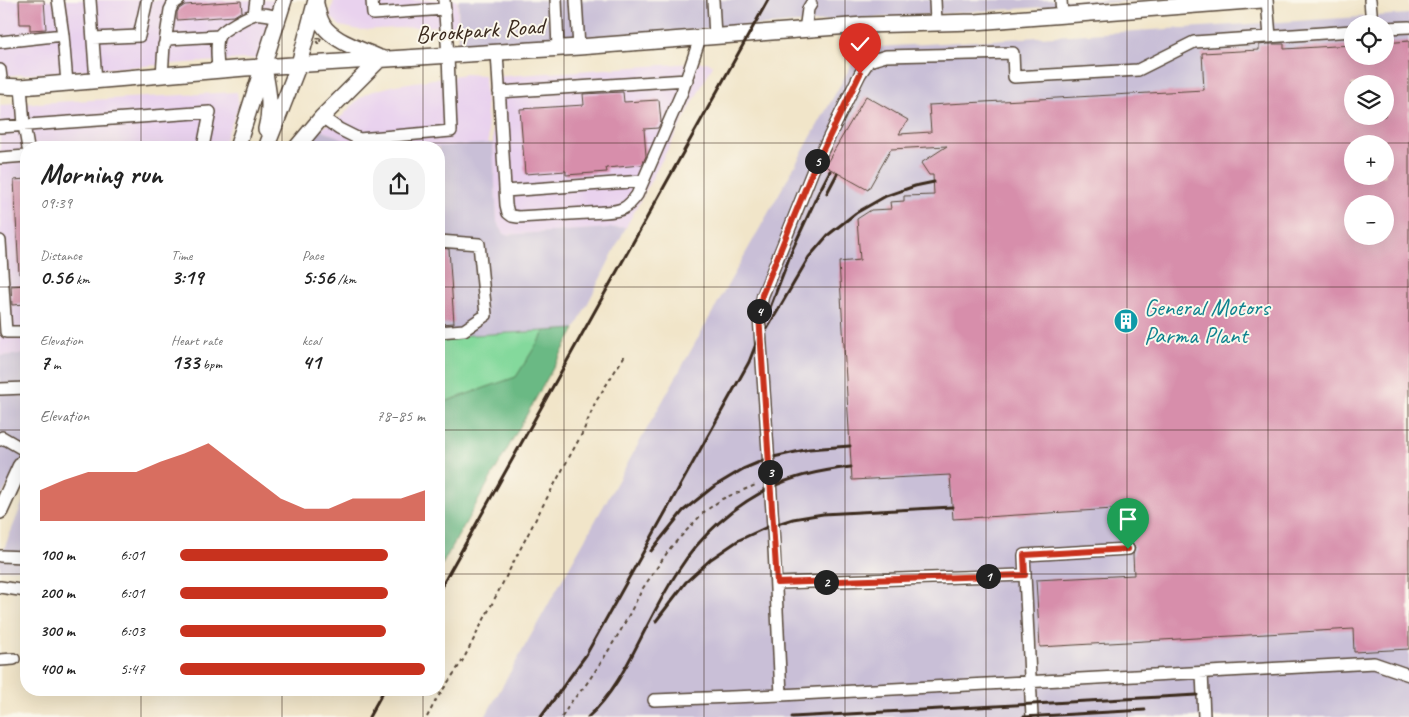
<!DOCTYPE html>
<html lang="en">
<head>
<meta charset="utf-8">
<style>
	body { margin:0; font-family:Caveat,sans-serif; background:#f2f2f2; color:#222; height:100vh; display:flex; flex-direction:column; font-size:19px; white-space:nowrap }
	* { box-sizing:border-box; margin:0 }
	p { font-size:16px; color:#767676 }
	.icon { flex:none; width:28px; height:28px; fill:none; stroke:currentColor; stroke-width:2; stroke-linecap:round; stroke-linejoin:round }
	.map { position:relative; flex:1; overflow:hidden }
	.drawer { position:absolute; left:20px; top:141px; width:425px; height:555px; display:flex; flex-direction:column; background:#fff; border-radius:20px; box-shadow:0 5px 20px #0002 }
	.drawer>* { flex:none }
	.controls { position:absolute; left:1344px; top:15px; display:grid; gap:10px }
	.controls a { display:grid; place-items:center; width:50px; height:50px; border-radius:50%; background:#fff; box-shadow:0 5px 20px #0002; font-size:25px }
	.pin { position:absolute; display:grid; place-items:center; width:42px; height:42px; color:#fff; margin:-51px -21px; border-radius:50% 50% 50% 0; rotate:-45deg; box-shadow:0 0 5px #0007 }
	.pin .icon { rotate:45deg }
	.km { position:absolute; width:25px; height:25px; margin:-12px; border-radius:50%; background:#222; color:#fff; font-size:14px; line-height:25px; text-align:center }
	.round { display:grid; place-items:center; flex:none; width:52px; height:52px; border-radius:20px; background:#f2f2f2 }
	.headline { display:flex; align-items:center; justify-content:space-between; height:85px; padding:0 20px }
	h1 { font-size:28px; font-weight:700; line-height:38px }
	.metrics { display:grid; grid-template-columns:repeat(3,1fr); gap:8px; height:85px; padding:5px 20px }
	.metrics div { display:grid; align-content:center }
	.metrics b { font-size:21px; font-weight:700 }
	.metrics small { font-size:14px; font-weight:400 }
	.metrics p { font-size:14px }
	.chart { height:140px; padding:10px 20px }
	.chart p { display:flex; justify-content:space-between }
	.chart svg { width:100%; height:90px; margin-top:5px; fill:#c8321e; opacity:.7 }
	ul { padding:0 20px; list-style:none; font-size:16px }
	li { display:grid; grid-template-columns:80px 60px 1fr; align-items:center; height:38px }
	li i { height:12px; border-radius:6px; background:#c8321e }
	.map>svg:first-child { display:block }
	.built { fill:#e9d2ee }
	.industrial { fill:#c9bfd7; fill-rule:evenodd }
	.green { fill:#84d99c; stroke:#60825d }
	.forest { fill:#6bb984; stroke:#537251 }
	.building { fill:#d78eab; fill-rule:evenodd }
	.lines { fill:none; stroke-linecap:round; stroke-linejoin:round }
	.minor-casing { stroke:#564638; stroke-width:14 }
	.major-casing { stroke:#564638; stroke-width:18 }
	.path { stroke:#564638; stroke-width:2; stroke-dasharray:4 4; stroke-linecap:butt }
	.minor { stroke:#fff; stroke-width:11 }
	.major { stroke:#fff; stroke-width:15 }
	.rail { stroke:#3b2a1e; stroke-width:3 }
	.route-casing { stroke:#fff; stroke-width:10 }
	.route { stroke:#c8321e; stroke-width:6 }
	.grid { fill:none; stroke:#3b2a1e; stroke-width:1; stroke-opacity:0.55 }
	.labels { text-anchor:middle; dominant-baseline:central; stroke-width:4; stroke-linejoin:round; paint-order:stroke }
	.street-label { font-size:24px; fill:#3b2a1e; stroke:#fbf7ec }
	.culture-label { font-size:24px; fill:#0d838f; stroke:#fbf7ec; text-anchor:start }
</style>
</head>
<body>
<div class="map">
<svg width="1409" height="717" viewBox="0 0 1409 717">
	<rect width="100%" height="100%" fill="#fbf7ec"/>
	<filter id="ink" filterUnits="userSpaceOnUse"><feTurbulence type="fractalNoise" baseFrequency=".02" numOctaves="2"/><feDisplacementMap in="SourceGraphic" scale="10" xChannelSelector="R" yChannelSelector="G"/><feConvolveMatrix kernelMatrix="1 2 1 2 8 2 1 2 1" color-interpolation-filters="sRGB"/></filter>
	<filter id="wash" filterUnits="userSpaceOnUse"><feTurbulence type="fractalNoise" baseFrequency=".0096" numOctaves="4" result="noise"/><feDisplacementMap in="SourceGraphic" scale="20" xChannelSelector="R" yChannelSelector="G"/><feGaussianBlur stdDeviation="1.12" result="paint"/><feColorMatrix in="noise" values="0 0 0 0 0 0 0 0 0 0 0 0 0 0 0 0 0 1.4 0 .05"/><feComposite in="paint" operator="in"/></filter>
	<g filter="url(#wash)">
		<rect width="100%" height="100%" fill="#f1e5c9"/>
		<path class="built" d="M0,0h276l-17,58 -259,18z
			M334,0h123l1,25 -99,5 -19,-4 -10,-10z
			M707,62l6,3 -87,162 -121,8 -8,-13 -7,-145z
			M465,74l19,1 5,69 -64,4 -83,-1v-9l-23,-8 23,-14 15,-16 13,-8 26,-7z
			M237,92l2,14 -17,41 -196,1v206l-26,2v-251z"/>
		<path class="industrial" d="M458,0h693l-692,45z
			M1409,14v703h-924l376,-669zM1352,24h33v32h-33zM1352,84h33v32h-33zM1352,144h33v32h-33zM1352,204h33v32h-33z
			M319,130l23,8v9l-39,1z
			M493,143l4,79 8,13 121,-8 -51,102 -136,8v-189h-22z
			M26,354v99l-26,46v-143z
			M26,494v74l-26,2v-11z"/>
		<path class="green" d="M545,331l-29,46 -77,27v-67z"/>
		<path class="forest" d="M575,329l-136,241v-166l77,-27 29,-46z"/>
		<g id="blocks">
			<path class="building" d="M19,0h25l2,29 -16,1v-6h-10z
				M241,1l1,10 -8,5 -57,4v-8l2,-3 6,-4z
				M1409,41v608l-55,3 -1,-23 -313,18 -4,-67 98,-5 -1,-20 2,-7 -3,-5 -2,-35 -177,11 -3,-44 -98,5 -13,-218 21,-2 -3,-41 14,-9 20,-1 -1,-7 14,-1v-5l30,-1 -1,-20h-4l-8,-12 26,-17 -56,3 -23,41 -43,-24 41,-70 42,24 -9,14 32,-2 -2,-27 275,-15 -2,-37 57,-3v-5l8,-1h17v5l68,-4v11h33v-13zM1352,84h33v32h-33zM1352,144h33v32h-33zM1352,204h33v32h-33z
				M623,92l1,10 35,-2 2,22 -3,6 -14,1 2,27 -4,9 -36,3 1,4 -41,3v-4l-41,3 -5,-65 64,-4 -1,-11z
				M26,179v95h-7l-5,-94z
				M439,248l10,1 5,74 -15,1z
				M26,285v19l-14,1 -1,-19z"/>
		</g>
	</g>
	<g filter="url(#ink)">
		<use href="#blocks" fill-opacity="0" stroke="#564638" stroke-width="1"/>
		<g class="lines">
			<defs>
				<path id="minor" d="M58,0l5,35 4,48
					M90,0l6,81
					M372,0l1,14 72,-5
					M556,0l2,48
					M576,0l3,47
					M713,0l2,37
					M935,0l1,23
					M1061,0l1,15
					M1267,0l3,37
					M1370,0l2,24
					M254,14l2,-14
					M1385,28l24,-1
					M805,30l3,-21 3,-5
					M1352,31l-158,11 -56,28 -124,7 -1,-24 -127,3 -17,5 -9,13 -47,96 -50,125 -4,20 14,211 8,169 593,-32 35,12
					M93,38l46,-2 8,-36
					M0,42l63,-7
					M165,42l5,-32 3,-6 6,-4
					M497,52l9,153 2,8 4,3 6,1 87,-5c16,-1 22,-3 32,-17l45,-103 18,-54
					M0,70l2,16
					M218,71c0,-8 -3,-28 1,-35 3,-6 30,-21 37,-22 7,-1 16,2 23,3
					M162,76l2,-31 4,-6 51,-3
					M21,87l3,38 4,23
					M499,92l188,-12
					M322,117l17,12 20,10 92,-8 -3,-75 -4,-56
					M0,127l210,-15 -7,35 -1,1
					M0,158l26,-2
					M505,191l138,-10
					M0,241l6,91h20
					M439,241l40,3 7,71 -22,15 -25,2
					M0,389l26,-1
					M0,440l2,-3 24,14
					M0,556l26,1
					M777,583l248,-8
					M0,587l26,4
					M0,660l14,-1
					M1202,673l2,44
					M654,700l127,-5
					M1032,717l-8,-162 104,-6"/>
				<path id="major" d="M316,4c2,8 3,18 10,25 13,14 34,20 52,28
					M264,68c4,20 8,40 2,61
					M0,86l21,1 224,-19 334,-21 284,-22 112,-3 287,-22
					M237,148l47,-148
					M266,148l33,-84 17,-64
					M296,148l26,-31 59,-59
					M0,511l20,-44 6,-8"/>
			</defs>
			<use href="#minor" class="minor-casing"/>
			<use href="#major" class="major-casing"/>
			<path class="path" d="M321,38l-2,7 -4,-6z
				M427,717l9,-17 27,-40 78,-151 42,-77 12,-29 30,-48
				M562,717l9,-15 14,-16 17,-25 19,-31 22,-42 28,-41 33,-35 18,-13 36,-15"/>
			<use href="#minor" class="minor"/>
			<use href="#major" class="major"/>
			<path class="rail" d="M827,193l10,-19
				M767,329l42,-72 19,-22 28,-22 30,-17 29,-10 19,-4
				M651,551l32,-40 30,-24 30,-18 26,-11 40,-9 41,-3
				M439,591l329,-591
				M656,621l30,-39 25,-23 28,-19 26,-12 28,-9 30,-5 129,-7
				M369,717l15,-27
				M541,717l45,-62 163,-293 44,-114 25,-54 12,-23
				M588,717c26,-23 42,-58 58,-89 10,-19 20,-39 32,-57 22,-35 55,-65 92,-83 25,-13 54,-18 81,-21
				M792,717l405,-22
				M1023,717l122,-7"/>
		</g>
	</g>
	<g class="lines" filter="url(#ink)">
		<defs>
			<path id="route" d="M860,74l-47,96 -51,125 -3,20 18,268 248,-8 -1,-20 104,-6"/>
		</defs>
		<use href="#route" class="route-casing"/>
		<use href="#route" class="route"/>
	</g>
	<path class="grid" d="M141,0v148M282,0v148M423,0v148M564,0v717M704,0v717M845,0v717M986,0v717M1127,0v717M1268,0v717M0,143h1409M0,287h26M439,287h970M0,430h26M439,430h970M0,574h26M439,574h970M141,690v27M282,690v27M423,690v27"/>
	<defs>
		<symbol id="building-disc" viewBox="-11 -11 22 22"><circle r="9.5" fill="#0f9aa8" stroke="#fbf7ec"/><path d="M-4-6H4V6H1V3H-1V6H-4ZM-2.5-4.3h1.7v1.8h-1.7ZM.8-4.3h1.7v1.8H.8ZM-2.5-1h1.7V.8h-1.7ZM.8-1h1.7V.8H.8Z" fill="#fff"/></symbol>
	</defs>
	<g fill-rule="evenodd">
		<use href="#building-disc" x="1112" y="307" width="28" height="28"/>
	</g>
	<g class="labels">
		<g class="street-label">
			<text transform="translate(480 30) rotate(-4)">Brookpark Road</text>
		</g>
		<g class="culture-label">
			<text x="1144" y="307">General Motors<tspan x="1144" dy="28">Parma Plant</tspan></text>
		</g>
	</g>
</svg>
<div class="controls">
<a><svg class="icon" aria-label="locate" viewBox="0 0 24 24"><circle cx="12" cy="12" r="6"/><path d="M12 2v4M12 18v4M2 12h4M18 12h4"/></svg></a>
<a><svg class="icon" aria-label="layers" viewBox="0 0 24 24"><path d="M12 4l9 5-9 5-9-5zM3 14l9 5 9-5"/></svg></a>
<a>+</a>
<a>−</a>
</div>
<div class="pin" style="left:1128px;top:549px;background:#1e9e55"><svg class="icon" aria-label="arrive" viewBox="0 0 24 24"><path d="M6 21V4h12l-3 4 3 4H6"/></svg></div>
<div class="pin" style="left:860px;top:74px;background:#d93025"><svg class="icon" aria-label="check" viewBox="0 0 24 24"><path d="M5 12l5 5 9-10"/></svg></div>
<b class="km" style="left:988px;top:576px">1</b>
<b class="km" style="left:826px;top:582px">2</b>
<b class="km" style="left:770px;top:472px">3</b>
<b class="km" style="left:759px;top:311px">4</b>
<b class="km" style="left:817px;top:161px">5</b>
<section class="drawer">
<div class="headline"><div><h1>Morning run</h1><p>09:39</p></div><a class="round"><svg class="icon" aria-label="share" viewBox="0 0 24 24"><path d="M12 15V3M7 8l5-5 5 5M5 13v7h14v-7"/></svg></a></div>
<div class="metrics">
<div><p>Distance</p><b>0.56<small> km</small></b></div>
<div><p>Time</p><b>3:19</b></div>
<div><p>Pace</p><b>5:56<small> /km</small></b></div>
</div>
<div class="metrics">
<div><p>Elevation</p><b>7<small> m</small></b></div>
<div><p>Heart rate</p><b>133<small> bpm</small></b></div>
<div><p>kcal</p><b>41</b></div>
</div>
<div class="chart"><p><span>Elevation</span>78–85 m</p>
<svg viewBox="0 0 160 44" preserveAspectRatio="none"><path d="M0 44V29L10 24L20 20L30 20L40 20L50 15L60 11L70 6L80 15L90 24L100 33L110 38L120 38L130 33L140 33L150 33L160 29V44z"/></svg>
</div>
<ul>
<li><b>100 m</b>6:01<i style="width:85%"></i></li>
<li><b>200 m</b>6:01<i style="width:85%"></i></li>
<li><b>300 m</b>6:03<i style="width:84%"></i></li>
<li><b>400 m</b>5:47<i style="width:100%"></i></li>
</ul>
</section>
</div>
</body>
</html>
